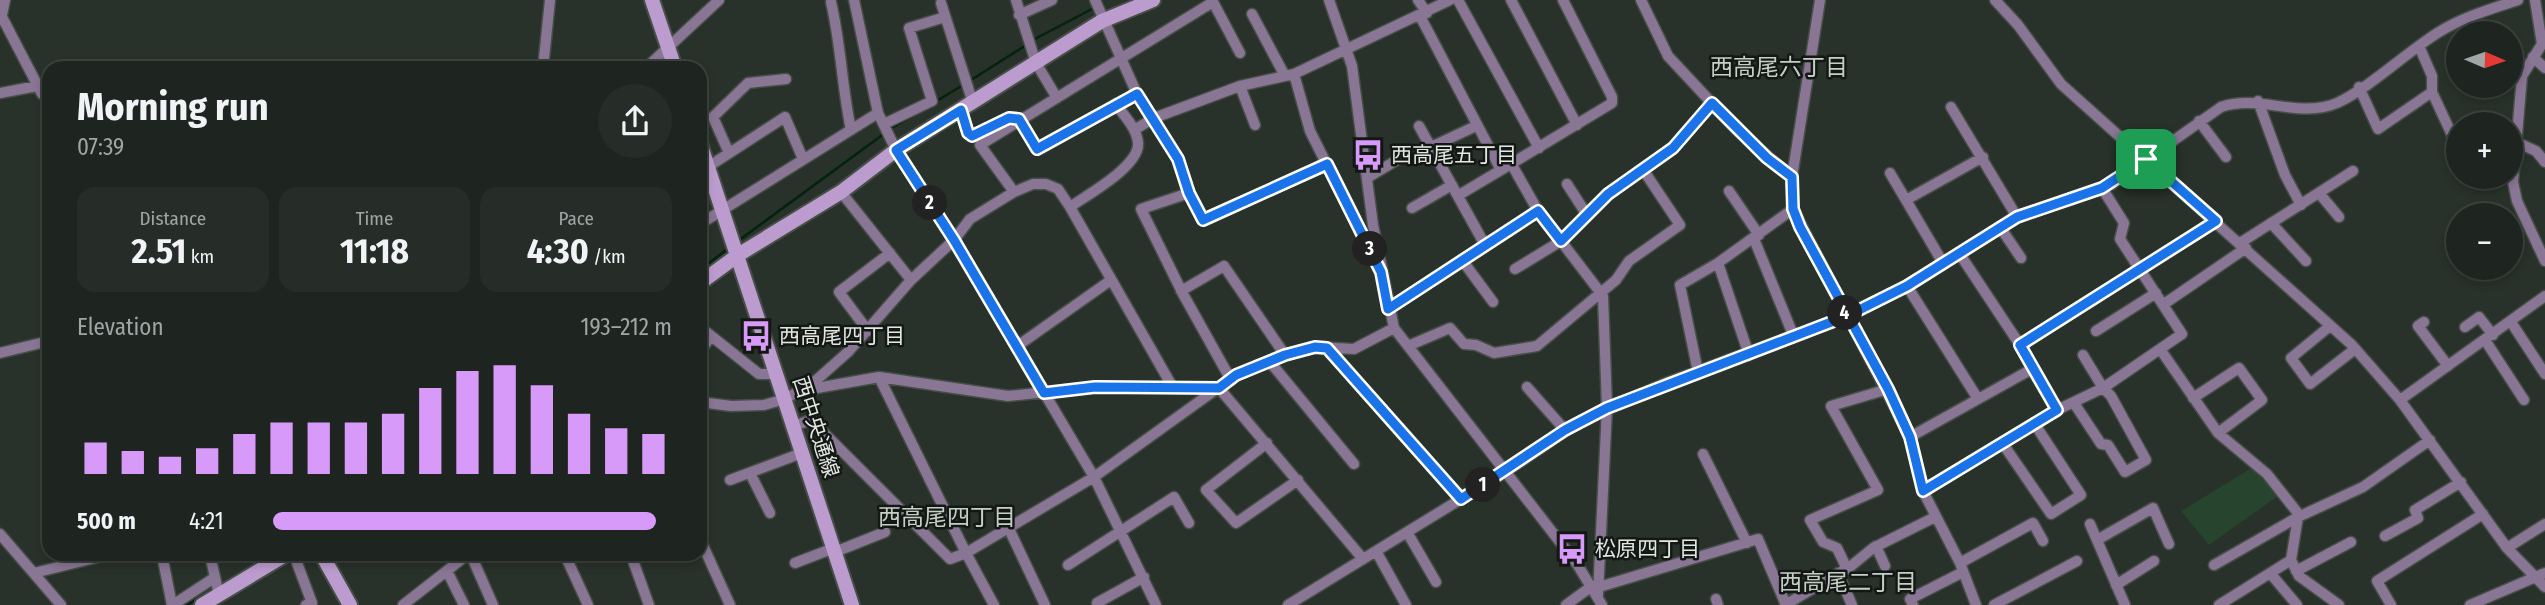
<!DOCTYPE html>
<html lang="en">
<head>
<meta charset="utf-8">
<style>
	body { margin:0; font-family:"Fira Sans Condensed","Noto Sans JP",sans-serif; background:#262d29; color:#f1f3f6; height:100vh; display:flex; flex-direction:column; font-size:26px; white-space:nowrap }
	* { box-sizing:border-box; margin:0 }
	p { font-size:23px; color:#a1a5a5 }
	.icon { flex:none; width:38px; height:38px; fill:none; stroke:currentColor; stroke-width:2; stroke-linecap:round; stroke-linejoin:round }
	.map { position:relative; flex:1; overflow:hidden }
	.side { position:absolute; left:42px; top:61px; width:665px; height:500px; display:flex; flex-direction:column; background:#1e2520; border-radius:21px; box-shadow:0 4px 10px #0003,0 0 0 2px #3c423e }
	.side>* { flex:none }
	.needle { width:46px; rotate:92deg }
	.buttons { position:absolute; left:2446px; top:21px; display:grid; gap:14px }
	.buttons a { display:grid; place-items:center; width:77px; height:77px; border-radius:50%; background:#1e2520; box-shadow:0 4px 10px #0003,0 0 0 2px #3c423e; font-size:35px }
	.pin { position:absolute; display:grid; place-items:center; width:60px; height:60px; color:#fff; margin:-30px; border-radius:14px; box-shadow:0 4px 10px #0006 }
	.km { position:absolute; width:35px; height:35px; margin:-18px; border-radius:50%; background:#222; color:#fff; font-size:19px; line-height:35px; text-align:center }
	.round { display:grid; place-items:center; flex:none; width:74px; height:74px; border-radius:37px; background:#262d29 }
	.headline { display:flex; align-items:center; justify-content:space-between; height:119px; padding:0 35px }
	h1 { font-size:38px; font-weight:700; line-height:52px }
	.metrics { display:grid; grid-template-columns:repeat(3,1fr); gap:10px; height:119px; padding:7px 35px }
	.metrics div { display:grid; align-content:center; border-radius:18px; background:#262d29; text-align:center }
	.metrics b { font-size:35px; font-weight:700 }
	.metrics small { font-size:19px; font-weight:400 }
	.metrics p { font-size:19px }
	.chart { height:196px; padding:14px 35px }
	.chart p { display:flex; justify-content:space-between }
	.chart svg { width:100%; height:126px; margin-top:7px; stroke:#d89af8; stroke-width:6 }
	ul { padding:0 35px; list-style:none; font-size:23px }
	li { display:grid; grid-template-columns:112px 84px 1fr; align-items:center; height:52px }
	li i { height:18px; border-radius:9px; background:#d89af8 }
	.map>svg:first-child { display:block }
	.green { fill:#27442e }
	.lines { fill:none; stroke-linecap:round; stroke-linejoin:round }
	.stream { stroke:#03230d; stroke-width:2.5 }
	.street-casing { stroke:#464e47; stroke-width:13 }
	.secondary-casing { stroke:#464e47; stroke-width:18 }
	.street { stroke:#897594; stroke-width:10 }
	.secondary { stroke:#bc9cce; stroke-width:14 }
	.route-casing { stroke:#fff; stroke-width:14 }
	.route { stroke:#1a73e8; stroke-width:9 }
	.labels { text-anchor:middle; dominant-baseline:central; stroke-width:5; stroke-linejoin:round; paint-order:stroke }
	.poi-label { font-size:21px; fill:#e2e7e2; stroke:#141815; text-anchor:start }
	.street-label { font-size:21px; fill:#e2e7e2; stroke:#141815 }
	.neighbourhood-label { font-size:23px; fill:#c4cfc6; stroke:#141815 }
</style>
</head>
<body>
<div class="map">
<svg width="2545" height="605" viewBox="0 0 2545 605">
	<rect width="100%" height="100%" fill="#28312a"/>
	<path class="green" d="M2255,466l27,27 -73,52 -28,-34z"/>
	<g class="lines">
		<path class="stream" d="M1033,40l59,-31
			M968,82l60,-38
			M935,102l28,-17
			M890,129l22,-13
			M738,241l147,-108
			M700,270l30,-23
			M220,586l51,-31
			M187,605l27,-16"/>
		<defs>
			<path id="street" d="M854,0l24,113 18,37 58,90 140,237 62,128
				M1016,0l20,63 21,35
				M1212,0l28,53
				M1329,0l23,66 21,159 21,103 183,236 25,41
				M1418,0l9,13
				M1458,0l81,148
				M1511,0l66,125
				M1641,0l27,56 69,74 55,47
				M1820,0l-28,177 1,32 117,228 13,54 37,72 16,42
				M1995,0l23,25 43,59 291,261 48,55 107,148 38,39
				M2535,0l7,44 -20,32 -9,106 4,19 28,60
				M831,2c10,43 11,85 20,128
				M941,3l32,100
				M1252,14l33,62
				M1019,15l33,-15
				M1420,16l81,154 111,-67v-6l-49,-97
				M2,17l40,77 7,3
				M1,20l4,-20
				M2533,57l12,11
				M543,68l7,-68
				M646,68l73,-68
				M1294,74l16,57 64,128
				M1240,86l15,39
				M2359,87l19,42 54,-37v-16l-13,-30
				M2432,92l27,58
				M0,93l37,-7
				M1137,94l41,65 11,34 14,27 124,-56
				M2258,101l27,74 16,30
				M1951,107l66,110
				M961,110l7,23 5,3 36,-18 10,1 18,30 100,-55 -42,-94
				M2199,121l27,36
				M884,124l48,-23 -23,-73 36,-11
				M1419,126l66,119
				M1134,130l20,-12 86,-32 54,-12 156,-74
				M2516,142l20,9 9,11
				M1431,147l45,-21
				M729,153l-16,-36 35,-34 38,-4
				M700,172l85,-55 18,42
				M1890,173l53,90
				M1367,178l30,-18
				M1567,184l20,31
				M1729,191l30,44
				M841,192l70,88
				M1014,192l-34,-47 233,-143
				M1189,193l-48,16 42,85 48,86
				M2319,193l20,24
				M1459,195l42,-25
				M1906,200l77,-43
				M1070,207c17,-12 70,-41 68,-64 -1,-15 -14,-27 -22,-39
				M1412,208l40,-23
				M1538,211l65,85 4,112 -9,187
				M2271,223l35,38
				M700,224l178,-111
				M2000,227l21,31
				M1754,239l40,98
				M2240,243l113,-72
				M1959,253l61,92
				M1462,260l31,42
				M1718,263l31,92
				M1515,269l46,-28 47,-47 65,-46 39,-45
				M1907,286l71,113
				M1181,291l43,-25 61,89
				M2164,304l82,-56
				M1388,309l150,-98 -26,-46
				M2424,322l-6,4 30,40
				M2511,322l34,52
				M2330,326l-39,32 19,26 45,-35
				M700,327l59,47h18
				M2465,327l14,-10 14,18
				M868,331l-29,-39 51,-39
				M2096,331l60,-38
				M2485,340l39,60
				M1408,346l42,-18 14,16 12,1 18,8 43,-7 79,-66 13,-19 51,-36 -36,-54
				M1016,347l95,-67
				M1327,348l134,151
				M2160,349l58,84 49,41 30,38 1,5 -84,48
				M700,352l11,-16
				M0,353l49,-12
				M1270,362l84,102
				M2032,369l25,41
				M1698,372l-18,-87 38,-22 75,-54
				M813,383l4,5 62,-11 129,19 87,-9 124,1 144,171
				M1527,387l38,43
				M2193,398l46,-30 23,32 -44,33
				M2400,400l145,-104
				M700,402l31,4 33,-1 21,-6 28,-16 35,-31 63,-72 43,-40 16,-21 44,-27 19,-8h13l12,5 12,18 102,179
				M2074,403l27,41 7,1 17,27 21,-12 -35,-64 -8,-8 -20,-33
				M793,426l18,-6 139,139 16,-6 -87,-176
				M1910,437l122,-68 -12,-24 196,-124
				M1267,443l-61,47 30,33 62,-43
				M2003,444l48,70 30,-19 -47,-72
				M1703,454l44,89
				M750,473l20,40
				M730,480l72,-27
				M1923,491l134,-81 46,-22 79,-54 -62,-95 4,-16 -22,-35
				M2090,524l35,81
				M1009,529l36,76
				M1407,532l29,50
				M0,534l61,71
				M2385,536l33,-18 -3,-8 46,-28
				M700,539l30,66
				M2097,540l56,-32 16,36
				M1876,546l9,20
				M2507,548l38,-24
				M1376,551l30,54
				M835,552l50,-20
				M162,555l10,50
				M210,555l9,40
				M294,555l18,48 -6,2
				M471,555l22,50
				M565,555l23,50
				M631,555l18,50
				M795,563l39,-15
				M1960,563l73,-40 10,18
				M1068,565l106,-68 15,26
				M1847,569l-10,-21 -14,-6 -13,-22 68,-30 -47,-84 57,-17
				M447,571l17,34
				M2296,571l55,-29
				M34,573l73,-18
				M1838,573l14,32
				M2270,573l27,32
				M2116,585l38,-24
				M1599,587l159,-48 28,66
				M1716,599l2,6
				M1097,603l47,-26
				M173,605l41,-27
				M403,605l64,-50
				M994,605l-28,-52 128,-76 142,-102 49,-20 31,-8 38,2 40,-21
				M1288,605l217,-133 72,-49 89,-40 181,-67 60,-30 110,-69 95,-33 109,-77c39,-13 78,12 116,-4 31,-14 71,-52 102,-71 24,-15 52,-23 79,-32
				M1566,605l26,-19
				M1785,605l66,-39 22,-18 62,-31
				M1913,605l-3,-6 53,-27
				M1994,605l83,-44
				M2219,605l72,-45
				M2339,605l-40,-29 -8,-16 7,-43 65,-30 67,-47
				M2391,605l-14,-24 106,-67
				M2470,605l75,-32"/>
			<path id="secondary" d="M652,0l23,68
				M700,143l152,462
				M700,283l38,-28 103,-63 55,-42 206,-129 51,-21
				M322,555l28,50
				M202,605l83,-50"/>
		</defs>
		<use href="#street" class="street-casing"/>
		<use href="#secondary" class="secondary-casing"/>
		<use href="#street" class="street"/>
		<use href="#secondary" class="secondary"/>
	</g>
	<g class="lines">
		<defs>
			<path id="route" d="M2146,159l-44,29 -85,29 -110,69 -60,30 -240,92 -42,22 -104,69 -134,-151 -12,-1 -30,8 -49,20 -17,13 -124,-1 -51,6 -90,-153 -58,-90 65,-40 7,23 4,3 37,-18 10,1 18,30 100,-55 41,65 11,34 14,27 124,-56 54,108 7,37 150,-98 23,30 47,-47 65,-46 39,-45 55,55 25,19 1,32 7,18 88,162 22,48 13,54 134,-81 -37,-65 196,-124 -70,-62"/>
		</defs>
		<use href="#route" class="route-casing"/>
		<use href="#route" class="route"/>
	</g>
	<defs>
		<symbol id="bus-bare" viewBox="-9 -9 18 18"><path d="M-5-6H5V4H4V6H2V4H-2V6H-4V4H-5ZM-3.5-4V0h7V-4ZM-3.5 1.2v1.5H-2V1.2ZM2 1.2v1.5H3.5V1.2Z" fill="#d89af8" stroke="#141815" stroke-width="2.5" paint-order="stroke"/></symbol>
	</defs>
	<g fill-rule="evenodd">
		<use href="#bus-bare" x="1346" y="133" width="44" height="44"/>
		<use href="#bus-bare" x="734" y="314" width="44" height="44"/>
		<use href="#bus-bare" x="1550" y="527" width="44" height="44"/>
	</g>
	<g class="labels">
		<g class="poi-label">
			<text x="1391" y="155">西高尾五丁目</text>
			<text x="779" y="336">西高尾四丁目</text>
			<text x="1595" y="549">松原四丁目</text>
		</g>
		<g class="street-label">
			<text transform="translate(816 427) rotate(72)">西中央通線</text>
		</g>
		<g class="neighbourhood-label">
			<text x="1779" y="67">西高尾六丁目</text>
			<text x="947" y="517">西高尾四丁目</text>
			<text x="1848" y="582">西高尾二丁目</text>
		</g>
	</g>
</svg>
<div class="buttons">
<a><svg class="needle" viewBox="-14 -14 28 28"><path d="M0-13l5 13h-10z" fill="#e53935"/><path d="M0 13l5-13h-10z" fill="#a1a5a5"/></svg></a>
<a>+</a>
<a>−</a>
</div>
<div class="pin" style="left:2146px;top:159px;background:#1e9e55"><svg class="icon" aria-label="arrive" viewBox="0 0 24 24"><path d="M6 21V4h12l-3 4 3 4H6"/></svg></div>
<b class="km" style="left:1483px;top:485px">1</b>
<b class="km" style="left:930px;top:203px">2</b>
<b class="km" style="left:1370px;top:249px">3</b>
<b class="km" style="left:1845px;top:313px">4</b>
<section class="side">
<div class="headline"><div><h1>Morning run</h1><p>07:39</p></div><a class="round"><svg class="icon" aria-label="share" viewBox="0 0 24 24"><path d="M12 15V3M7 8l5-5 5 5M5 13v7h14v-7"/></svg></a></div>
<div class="metrics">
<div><p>Distance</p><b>2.51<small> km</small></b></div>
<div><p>Time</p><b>11:18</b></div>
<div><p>Pace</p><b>4:30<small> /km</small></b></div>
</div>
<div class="chart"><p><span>Elevation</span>193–212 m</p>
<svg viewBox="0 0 160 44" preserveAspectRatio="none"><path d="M5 44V33M15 44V36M25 44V38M35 44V35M45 44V30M55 44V26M65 44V26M75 44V26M85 44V23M95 44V14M105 44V8M115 44V6M125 44V13M135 44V23M145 44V28M155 44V30"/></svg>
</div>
<ul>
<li><b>500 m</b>4:21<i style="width:96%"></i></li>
</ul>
</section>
</div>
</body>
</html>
